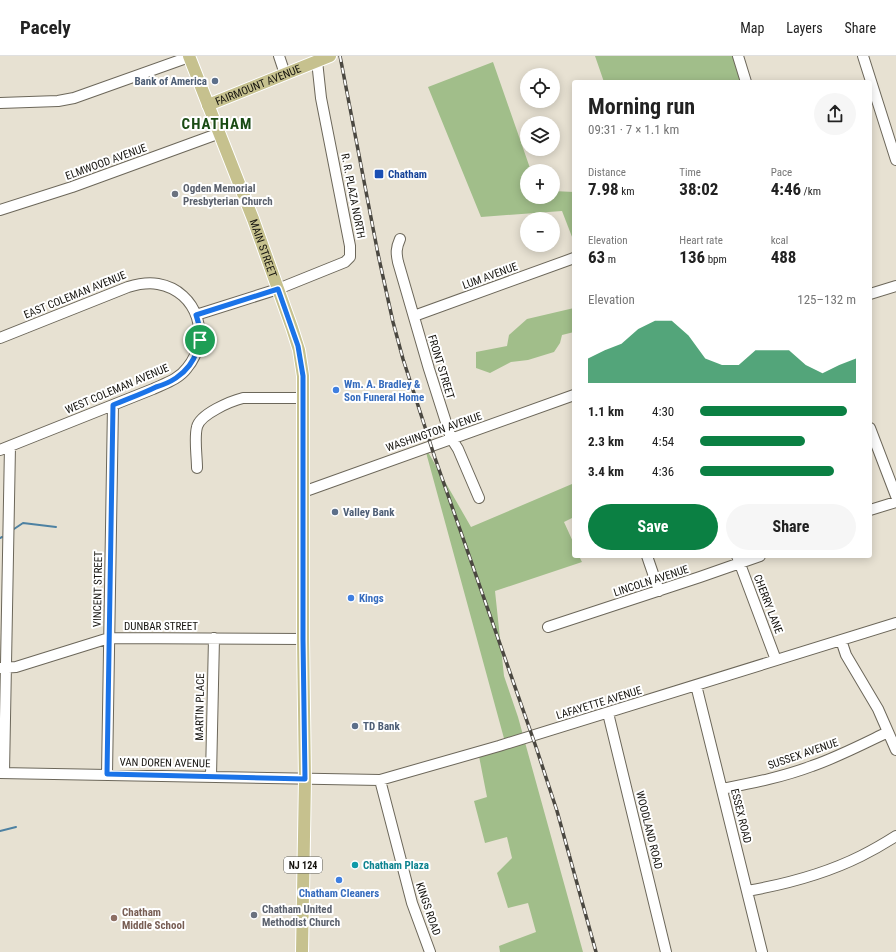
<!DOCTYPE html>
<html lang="en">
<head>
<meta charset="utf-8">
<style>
	body { margin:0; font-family:"Roboto Condensed",sans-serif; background:#f6f6f6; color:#222; height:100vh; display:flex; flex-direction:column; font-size:15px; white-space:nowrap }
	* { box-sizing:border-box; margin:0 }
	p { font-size:13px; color:#767676 }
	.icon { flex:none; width:22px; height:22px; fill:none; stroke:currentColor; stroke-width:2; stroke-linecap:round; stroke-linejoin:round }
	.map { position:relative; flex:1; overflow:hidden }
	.side { position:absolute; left:572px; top:24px; width:300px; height:478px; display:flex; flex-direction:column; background:#fff; border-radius:4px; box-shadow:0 2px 10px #0003 }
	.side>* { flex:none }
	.controls { position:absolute; left:520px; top:12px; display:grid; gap:8px }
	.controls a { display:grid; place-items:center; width:40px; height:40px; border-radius:50%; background:#fff; box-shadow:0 2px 10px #0003; font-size:20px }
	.pin { position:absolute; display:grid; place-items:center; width:34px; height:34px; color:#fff; margin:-17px; border:2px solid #fff; border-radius:50%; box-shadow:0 1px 4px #0007 }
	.round { display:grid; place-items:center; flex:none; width:42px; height:42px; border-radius:21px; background:#f6f6f6 }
	.overview { display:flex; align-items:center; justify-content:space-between; height:68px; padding:0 16px }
	h1 { font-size:22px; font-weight:700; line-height:30px }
	.figures { display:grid; grid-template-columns:repeat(3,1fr); gap:6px; height:68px; padding:4px 16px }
	.figures div { display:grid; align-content:center }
	.figures b { font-size:17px; font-weight:700 }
	.figures small { font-size:11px; font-weight:400 }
	.figures p { font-size:11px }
	.chart { height:112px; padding:8px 16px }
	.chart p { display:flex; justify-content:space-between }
	.chart svg { width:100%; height:72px; margin-top:4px; fill:#0b8043; opacity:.7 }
	.primary-button { display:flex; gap:8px; margin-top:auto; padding:8px 16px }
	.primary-button a { flex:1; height:46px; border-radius:24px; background:#0b8043; color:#fff; font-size:16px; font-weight:700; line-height:46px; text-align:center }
	.primary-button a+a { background:#f6f6f6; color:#222 }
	ul { padding:0 16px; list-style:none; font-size:13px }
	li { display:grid; grid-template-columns:64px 48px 1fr; align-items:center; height:30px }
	li i { height:10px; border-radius:5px; background:#0b8043 }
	header { display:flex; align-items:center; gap:24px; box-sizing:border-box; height:56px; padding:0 20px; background:#fff; border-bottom:1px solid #e0e0e0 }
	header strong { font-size:19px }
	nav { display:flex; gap:22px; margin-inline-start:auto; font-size:14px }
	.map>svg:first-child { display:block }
	.green { fill:#a1be8a }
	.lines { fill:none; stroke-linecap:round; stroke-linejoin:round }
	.stream { stroke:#4d81a2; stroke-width:2 }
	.minor-casing { stroke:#6c675a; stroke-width:12 }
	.major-casing { stroke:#fff; stroke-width:14 }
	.minor { stroke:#fff; stroke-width:10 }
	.major { stroke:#c6c18e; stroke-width:12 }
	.rail-casing { stroke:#4b4841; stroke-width:3.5 }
	.rail { stroke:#fff; stroke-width:2; stroke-dasharray:6; stroke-linecap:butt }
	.route-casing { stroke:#fff; stroke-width:8 }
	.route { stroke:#1a73e8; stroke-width:5 }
	.service-dot { fill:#5c6f8a; stroke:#fff; stroke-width:1.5 }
	.transit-dot { fill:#1a4fb4; stroke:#fff; stroke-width:1.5 }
	.worship-dot { fill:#6b7280; stroke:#fff; stroke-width:1.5 }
	.shop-dot { fill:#3f7fe0; stroke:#fff; stroke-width:1.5 }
	.culture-dot { fill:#0f9aa8; stroke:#fff; stroke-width:1.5 }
	.education-dot { fill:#8d6e63; stroke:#fff; stroke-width:1.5 }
	.labels { text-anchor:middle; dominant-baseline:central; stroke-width:4; stroke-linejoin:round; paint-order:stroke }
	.shield { fill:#fff; stroke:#5b5a56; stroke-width:1 }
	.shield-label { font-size:10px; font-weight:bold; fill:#15130e }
	.service-label { font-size:11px; font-weight:bold; fill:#4e5e75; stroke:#fff; text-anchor:start }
	.street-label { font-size:11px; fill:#15130e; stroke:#fff }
	.transit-label { font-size:11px; font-weight:bold; fill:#164399; stroke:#fff; text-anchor:start }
	.worship-label { font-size:11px; font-weight:bold; fill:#5b616d; stroke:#fff; text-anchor:start }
	.shop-label { font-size:11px; font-weight:bold; fill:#366cbe; stroke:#fff; text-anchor:start }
	.culture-label { font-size:11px; font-weight:bold; fill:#0d838f; stroke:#fff; text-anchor:start }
	.education-label { font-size:11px; font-weight:bold; fill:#785e54; stroke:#fff; text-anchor:start }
	.district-label { font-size:15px; font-weight:bold; letter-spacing:1px; fill:#1a4b14; stroke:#fff }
</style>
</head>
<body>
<header>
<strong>Pacely</strong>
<nav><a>Map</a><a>Layers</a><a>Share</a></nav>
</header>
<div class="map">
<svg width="896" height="896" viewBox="0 0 896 896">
	<rect width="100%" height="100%" fill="#e7e1d2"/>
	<path class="green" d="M595,0h143l8,26h-142z
		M493,6l38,109h-4v26h26v-6l21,1v50l-12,-31 -81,6 -53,-130z
		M574,252v24l-12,3 -2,8 -6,9 -26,8 -17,2 -21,11 -14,-5v-16l31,-6 2,-11 18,-16z
		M424,389l47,82 101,-43 2,6v27l-10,5 10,22v12h5l3,6 -87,29 9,85 14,41 65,235h-83l-1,-6 37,-14 -8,-29 -20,5 -11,-35 15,-15 -5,-21 -22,6 -11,-42 13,-4 -9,-46 27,-9z"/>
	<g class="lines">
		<path class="stream" d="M14,473l9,-6 33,4
			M0,482l2,-1
			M0,775l16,-4"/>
		<defs>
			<path id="minor" d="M279,0l6,18
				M738,0l8,26
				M863,0l33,104
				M0,47l58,-2 16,-3 115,-41
				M0,154l72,-23 148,-54
				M400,183c-4,9 -4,14 -2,23l31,107 22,69 7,11 21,49
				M870,238l26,-8
				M196,259l82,-26 67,-27 5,-5v-11l-29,-148 -4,-37
				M414,260l160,-58
				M0,282l128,-51c10,-3 19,-5 30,-3 40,7 54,54 29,84 -8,11 -21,15 -34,21l-153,61
				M870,372l26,68
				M197,412c0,-12 -3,-30 0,-41 3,-13 34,-26 46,-29h60
				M303,436l271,-97
				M870,454l26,-8
				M647,500l12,35
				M737,500l39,104
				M548,571l152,-50 60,-21
				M841,584l5,15 32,54 18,41
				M0,612l16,-1 93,-29 194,1
				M696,629l66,267
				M608,657l58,239
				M0,717l380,7 119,-34 397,-123
				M4,717l6,-327
				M107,718l6,-369
				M211,720l3,-138
				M380,724l32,123 18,49
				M722,733c30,-6 61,-12 90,-23 26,-9 51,-22 76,-34
				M747,835c40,-7 78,-17 114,-35 12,-6 24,-13 35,-20"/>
			<g id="major">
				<path id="s1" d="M189,0l64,163 39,109 7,22 4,26v263l2,140 -3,173"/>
				<path id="s2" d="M208,49l122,-49"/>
			</g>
		</defs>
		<use href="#minor" class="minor-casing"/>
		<use href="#major" class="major-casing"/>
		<use href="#minor" class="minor"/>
		<use href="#major" class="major"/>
		<defs>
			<path id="rail" d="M340,0l38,198 15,68 10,37 32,99 101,289 21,64 39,141"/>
		</defs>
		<use href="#rail" class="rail-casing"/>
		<use href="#rail" class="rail"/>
	</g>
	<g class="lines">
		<defs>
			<path id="route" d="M278,233l20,57 5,30v263l2,140 -198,-5 6,-369c14,-6 29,-11 43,-18 7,-2 14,-5 20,-9 21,-14 29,-40 20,-63z"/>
		</defs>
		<use href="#route" class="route-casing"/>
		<use href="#route" class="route"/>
	</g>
	<g class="service-dot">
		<circle cx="215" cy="25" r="4"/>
		<circle cx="335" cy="456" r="4"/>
		<circle cx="355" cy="670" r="4"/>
	</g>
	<rect class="transit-dot" x="374" y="113" width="10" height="10" rx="2"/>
	<g class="worship-dot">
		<circle cx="175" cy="138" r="4"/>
		<circle cx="254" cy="859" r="4"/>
	</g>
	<g class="shop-dot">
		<circle cx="336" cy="334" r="4"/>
		<circle cx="351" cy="542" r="4"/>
		<circle cx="339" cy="824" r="4"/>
	</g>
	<circle class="culture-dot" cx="355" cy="809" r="4"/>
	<circle class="education-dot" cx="114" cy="862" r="4"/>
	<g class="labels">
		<rect class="shield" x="284" y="801" width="38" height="16" rx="3"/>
		<g class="shield-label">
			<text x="303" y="809">NJ 124</text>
		</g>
		<g class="service-label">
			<text x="207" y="25" text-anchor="end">Bank of America</text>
			<text x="343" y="456">Valley Bank</text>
			<text x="363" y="670">TD Bank</text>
		</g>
		<g class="street-label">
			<text stroke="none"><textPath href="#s2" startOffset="54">FAIRMOUNT AVENUE</textPath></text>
			<text transform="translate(106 106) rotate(-20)">ELMWOOD AVENUE</text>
			<text transform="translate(353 140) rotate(79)">R. R. PLAZA NORTH</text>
			<text stroke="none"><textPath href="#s1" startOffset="206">MAIN STREET</textPath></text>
			<text transform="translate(490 220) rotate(-20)">LUM AVENUE</text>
			<text transform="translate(75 239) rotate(-22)">EAST COLEMAN AVENUE</text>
			<text transform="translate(441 311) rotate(73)">FRONT STREET</text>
			<text transform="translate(117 333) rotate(-23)">WEST COLEMAN AVENUE</text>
			<text transform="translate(434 376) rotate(-19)">WASHINGTON AVENUE</text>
			<text transform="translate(651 525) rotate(-18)">LINCOLN AVENUE</text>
			<text transform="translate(98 533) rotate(-89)">VINCENT STREET</text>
			<text transform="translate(768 548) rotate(69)">CHERRY LANE</text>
			<text x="161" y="570">DUNBAR STREET</text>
			<text transform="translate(599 647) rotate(-17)">LAFAYETTE AVENUE</text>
			<text transform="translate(200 651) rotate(-89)">MARTIN PLACE</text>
			<text transform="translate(803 698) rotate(-19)">SUSSEX AVENUE</text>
			<text transform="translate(165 707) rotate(1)">VAN DOREN AVENUE</text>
			<text transform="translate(741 760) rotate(76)">ESSEX ROAD</text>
			<text transform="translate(649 774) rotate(76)">WOODLAND ROAD</text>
			<text transform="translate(428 853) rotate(71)">KINGS ROAD</text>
		</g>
		<g class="transit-label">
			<text x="388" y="118">Chatham</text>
		</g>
		<g class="worship-label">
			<text x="183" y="132">Ogden Memorial<tspan x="183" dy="13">Presbyterian Church</tspan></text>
			<text x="262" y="853">Chatham United<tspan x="262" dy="13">Methodist Church</tspan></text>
		</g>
		<g class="shop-label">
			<text x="344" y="328">Wm. A. Bradley &amp;<tspan x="344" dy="13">Son Funeral Home</tspan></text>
			<text x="359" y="542">Kings</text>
			<text x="339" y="837" text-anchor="middle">Chatham Cleaners</text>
		</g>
		<g class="culture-label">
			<text x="363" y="809">Chatham Plaza</text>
		</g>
		<g class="education-label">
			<text x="122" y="856">Chatham<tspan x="122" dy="13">Middle School</tspan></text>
		</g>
		<g class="district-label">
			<text x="217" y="68">CHATHAM</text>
		</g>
	</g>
</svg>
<div class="controls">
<a><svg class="icon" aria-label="locate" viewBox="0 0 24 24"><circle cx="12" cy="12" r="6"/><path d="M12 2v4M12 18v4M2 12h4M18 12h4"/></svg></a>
<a><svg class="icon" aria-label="layers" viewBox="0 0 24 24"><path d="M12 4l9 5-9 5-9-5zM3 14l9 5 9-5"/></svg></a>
<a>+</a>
<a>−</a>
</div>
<div class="pin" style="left:200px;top:284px;background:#1e9e55"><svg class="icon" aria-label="arrive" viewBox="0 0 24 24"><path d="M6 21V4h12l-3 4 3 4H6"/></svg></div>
<section class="side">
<div class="overview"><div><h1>Morning run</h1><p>09:31 · 7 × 1.1 km</p></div><a class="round"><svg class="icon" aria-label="share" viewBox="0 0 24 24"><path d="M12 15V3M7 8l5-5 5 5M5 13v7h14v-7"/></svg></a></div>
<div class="figures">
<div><p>Distance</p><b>7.98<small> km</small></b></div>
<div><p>Time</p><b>38:02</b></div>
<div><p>Pace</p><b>4:46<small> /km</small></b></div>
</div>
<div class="figures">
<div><p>Elevation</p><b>63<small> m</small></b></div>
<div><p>Heart rate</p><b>136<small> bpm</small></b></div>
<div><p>kcal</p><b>488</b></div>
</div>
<div class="chart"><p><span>Elevation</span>125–132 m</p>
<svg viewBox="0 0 160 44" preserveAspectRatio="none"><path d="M0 44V29L10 24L20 20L30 11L40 6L50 6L60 15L70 29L80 33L90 33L100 24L110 24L120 24L130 33L140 38L150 33L160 29V44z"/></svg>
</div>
<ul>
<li><b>1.1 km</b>4:30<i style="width:94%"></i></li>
<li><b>2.3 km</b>4:54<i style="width:67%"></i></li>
<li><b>3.4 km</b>4:36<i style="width:86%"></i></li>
</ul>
<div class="primary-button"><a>Save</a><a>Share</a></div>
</section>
</div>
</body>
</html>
